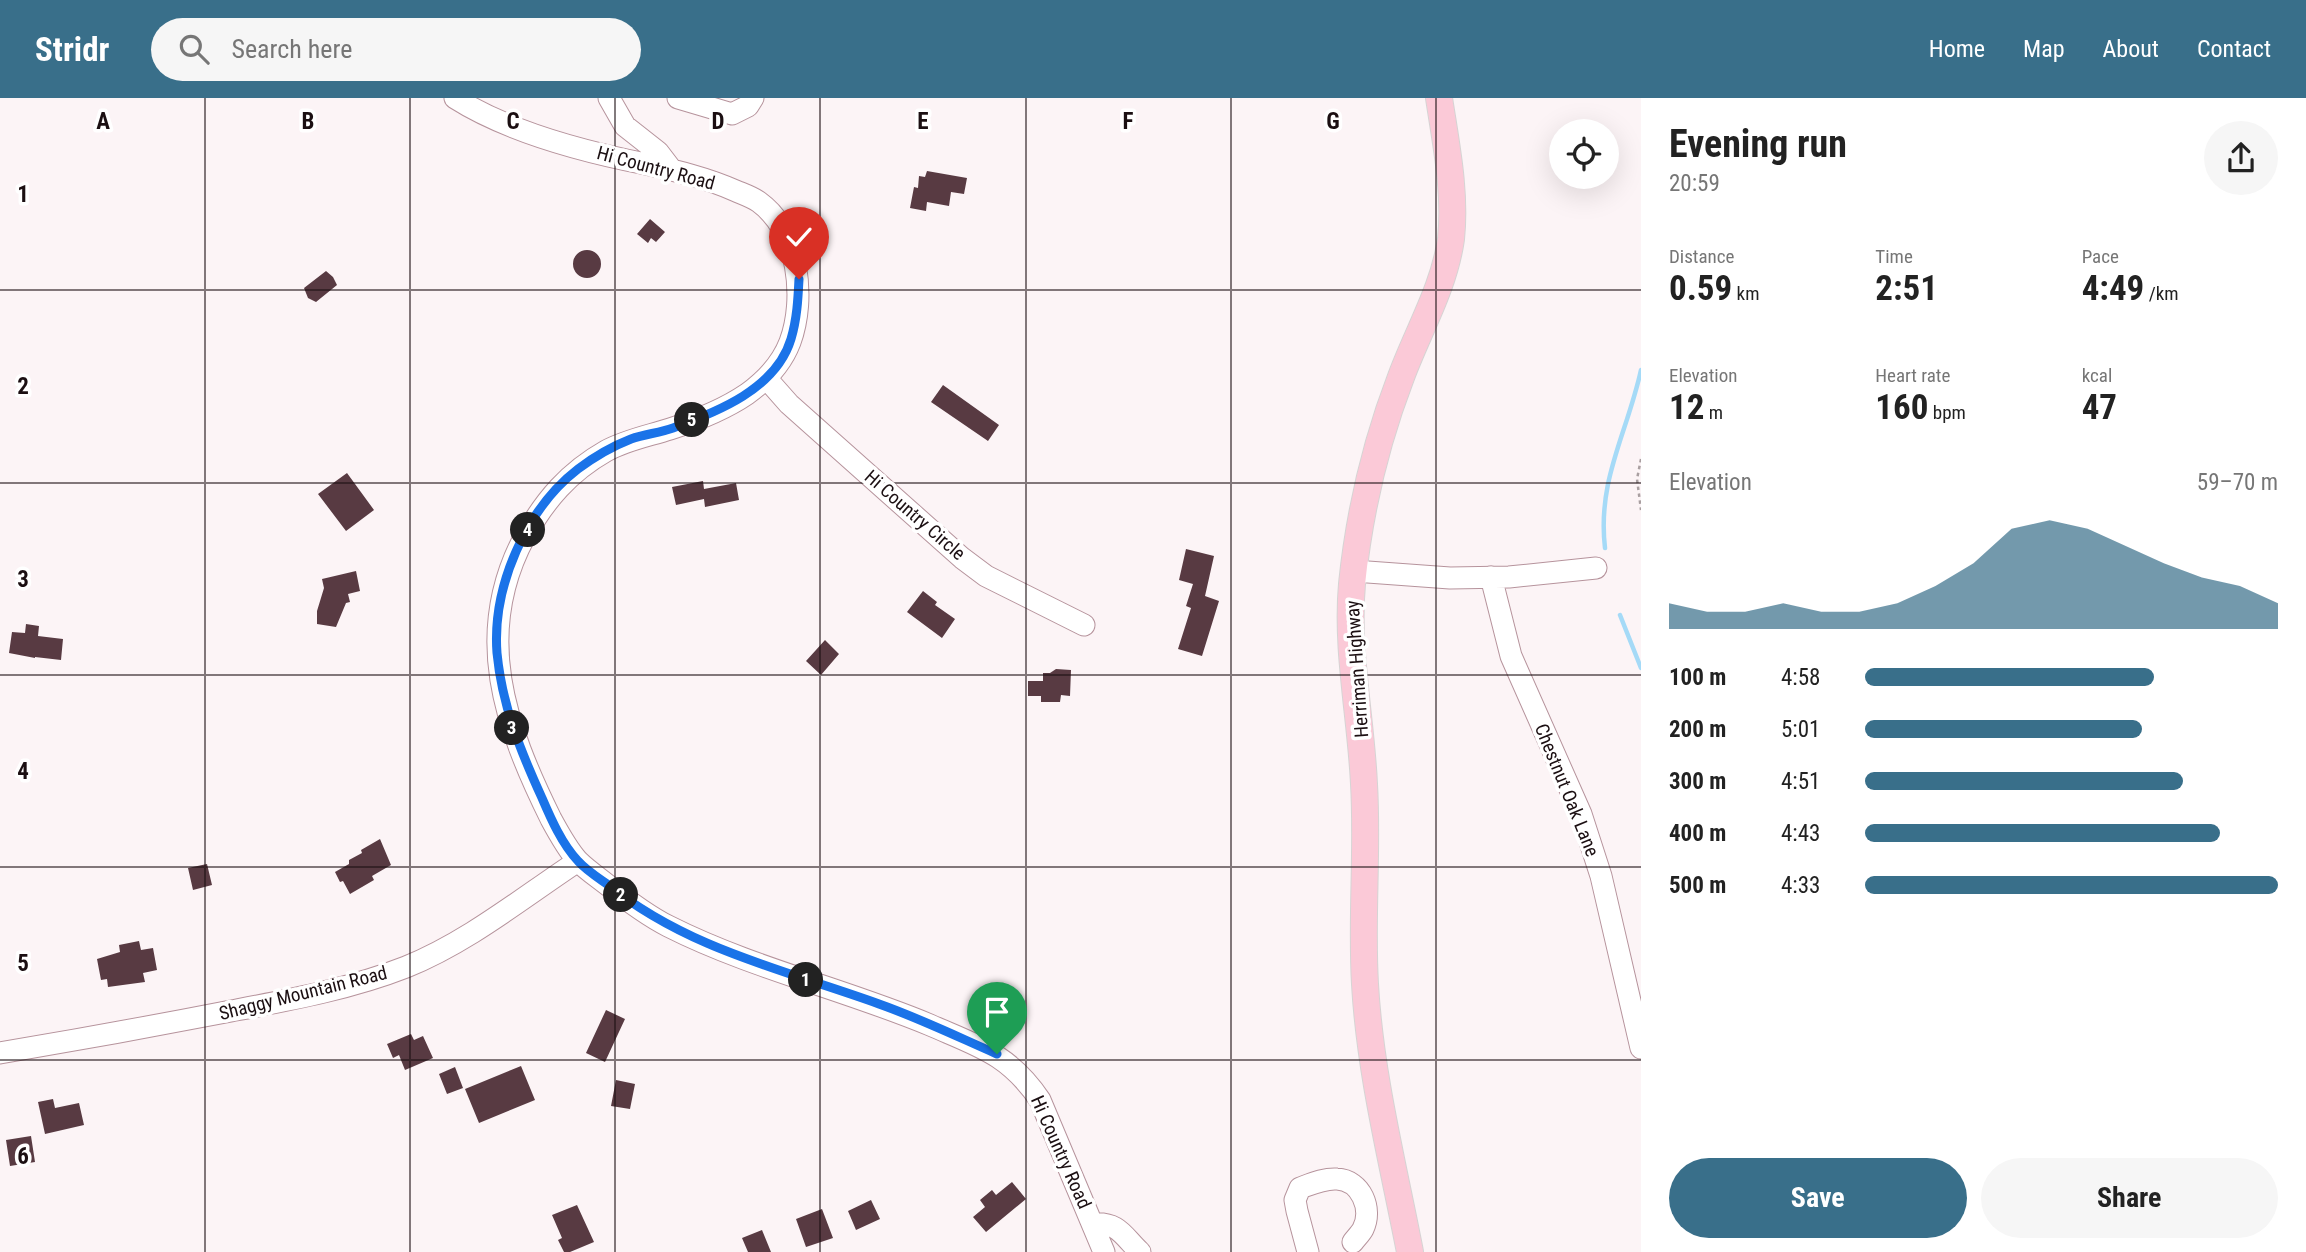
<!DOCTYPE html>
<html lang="en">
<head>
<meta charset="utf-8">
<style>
	body { margin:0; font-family:"Roboto Condensed",sans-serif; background:#f6f6f6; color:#222; height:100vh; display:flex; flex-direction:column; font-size:26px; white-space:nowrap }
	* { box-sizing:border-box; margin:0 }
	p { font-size:23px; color:#767676 }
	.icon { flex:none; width:38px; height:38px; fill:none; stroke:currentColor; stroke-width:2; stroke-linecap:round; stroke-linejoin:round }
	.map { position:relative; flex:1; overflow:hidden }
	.details { display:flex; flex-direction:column; background:#fff; width:665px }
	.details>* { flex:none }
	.controls { position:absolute; left:1549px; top:21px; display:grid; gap:14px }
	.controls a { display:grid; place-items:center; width:70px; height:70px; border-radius:50%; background:#fff; box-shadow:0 7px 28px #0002; font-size:35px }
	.pin { position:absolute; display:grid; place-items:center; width:60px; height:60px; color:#fff; margin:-72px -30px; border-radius:50% 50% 50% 0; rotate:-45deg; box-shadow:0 0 7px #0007 }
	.pin .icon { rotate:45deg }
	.km { position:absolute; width:35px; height:35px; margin:-18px; border-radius:50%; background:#222; color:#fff; font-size:19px; line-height:35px; text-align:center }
	.round { display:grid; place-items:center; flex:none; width:74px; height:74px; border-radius:37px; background:#f6f6f6 }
	.overview { display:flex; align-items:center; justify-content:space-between; height:119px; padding:0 28px }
	h1 { font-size:38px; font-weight:700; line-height:52px }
	.metrics { display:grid; grid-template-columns:repeat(3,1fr); gap:10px; height:119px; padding:7px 28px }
	.metrics div { display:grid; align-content:center }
	.metrics b { font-size:35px; font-weight:700 }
	.metrics small { font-size:19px; font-weight:400 }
	.metrics p { font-size:19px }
	.chart { height:196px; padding:14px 28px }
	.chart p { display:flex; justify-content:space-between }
	.chart svg { width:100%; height:126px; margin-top:7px; fill:#396f8a; opacity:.7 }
	.cta { display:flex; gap:14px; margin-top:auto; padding:14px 28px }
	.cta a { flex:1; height:80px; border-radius:42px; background:#396f8a; color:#fff; font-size:28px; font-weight:700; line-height:80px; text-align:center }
	.cta a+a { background:#f6f6f6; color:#222 }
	ul { padding:0 28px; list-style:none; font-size:23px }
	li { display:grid; grid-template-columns:112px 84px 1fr; align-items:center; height:52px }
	li i { height:18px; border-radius:9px; background:#396f8a }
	header { display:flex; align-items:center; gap:42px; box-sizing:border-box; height:98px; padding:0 35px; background:#396f8a; color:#fff }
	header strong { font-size:33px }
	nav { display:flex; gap:38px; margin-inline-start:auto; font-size:24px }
	.search { width:490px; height:63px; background:#f6f6f6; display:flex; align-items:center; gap:18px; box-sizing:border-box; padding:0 24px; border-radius:38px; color:#767676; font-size:26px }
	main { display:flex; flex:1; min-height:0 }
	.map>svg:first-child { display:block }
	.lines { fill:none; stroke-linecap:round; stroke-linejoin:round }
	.stream { stroke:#a5daf7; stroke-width:4.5 }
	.building { fill:#583a42 }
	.minor-casing { stroke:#b6939c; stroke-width:23 }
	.major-casing { stroke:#d6d4d4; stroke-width:28 }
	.path { stroke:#a99fa1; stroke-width:2.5; stroke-dasharray:3.5 3.5; stroke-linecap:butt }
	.minor { stroke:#fff; stroke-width:21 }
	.major { stroke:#fbc9d7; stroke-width:26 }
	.route-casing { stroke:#fff; stroke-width:14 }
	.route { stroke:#1a73e8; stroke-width:9 }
	.grid { fill:none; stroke:#1b0f12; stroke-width:2; stroke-opacity:0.55 }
	.labels { text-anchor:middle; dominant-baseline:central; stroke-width:7; stroke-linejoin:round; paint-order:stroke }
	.street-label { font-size:19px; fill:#1b0f12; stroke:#fff }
	.grid-label { font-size:23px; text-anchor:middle; font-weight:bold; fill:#1b0f12; stroke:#fff; stroke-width:7; stroke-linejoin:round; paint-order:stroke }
</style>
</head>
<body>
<header>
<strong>Stridr</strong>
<div class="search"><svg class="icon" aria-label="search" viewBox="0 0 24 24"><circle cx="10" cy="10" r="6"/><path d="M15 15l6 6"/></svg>Search here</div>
<nav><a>Home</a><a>Map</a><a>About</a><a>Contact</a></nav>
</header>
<main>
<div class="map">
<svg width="1641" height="1154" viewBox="0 0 1641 1154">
	<rect width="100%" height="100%" fill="#fcf4f6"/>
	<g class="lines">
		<path class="stream" d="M1605,450c-8,-68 22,-114 36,-178
			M1620,517l21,53"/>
	</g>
	<path class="building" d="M927,73l40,7 -3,16 -13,-2 -2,14 -22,-4 -1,9 -16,-3 4,-21 4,1 1,-12 6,1z
		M650,121l15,13 -9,10 -5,-4 -3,5 -11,-9z
		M573 166a14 14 0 1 1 28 0a14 14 0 1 1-28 0Z
		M326,173l7,6 4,8 -21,17 -8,-4 -4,-10z
		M943,287l56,40 -11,16 -57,-39z
		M347,375l27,37 -28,21 -28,-37z
		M703,383l1,8 32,-6 3,17 -34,7 -1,-8 -28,6 -4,-18z
		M1186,451l28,7 -9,40 14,5 -17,55 -24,-7 13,-41 -5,-2 7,-22 -14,-4z
		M356,473l4,20 -12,3 2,8 -4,1 -10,24 -19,-3v-13l7,-23 -2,-9z
		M923,493l14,11 -2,3 20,14 -13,19 -35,-26z
		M26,526l13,2 -1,10 25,3 -2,21 -26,-3v1l-26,-5 3,-21 13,1z
		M825,542l14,14 -18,21 -15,-14z
		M1056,571l15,1 -1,26 -9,-1 -1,7h-19v-6h-13v-15h15v-8h7z
		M380,741l11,26 -19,11 2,4 -24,14 -7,-13 -3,1 -5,-10 14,-8v-4l13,-7 -1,-3z
		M207,766l5,21 -19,5 -5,-22z
		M139,843l2,9 12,-2 4,22 -14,3 2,9 -37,5 -1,-8 -6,1 -4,-21 23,-7 -1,-7z
		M606,912l19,9 -20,43 -19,-9z
		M411,936l3,6 9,-4 10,22 -28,12 -6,-15 -6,3 -6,-14z
		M521,968l14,34 -56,23 -14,-34z
		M455,969l8,21 -16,6 -8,-20z
		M616,982l19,4 -5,25 -19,-3z
		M53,1001l2,9 24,-5 5,22 -39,9 -7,-32z
		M31,1038l4,26 -25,4 -4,-26z
		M1012,1084l14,17 -40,33 -13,-15 12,-10 -5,-7 12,-10 4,5z
		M871,1102l9,19 -24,11 -8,-19z
		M577,1107l17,37 -24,10h-6l-6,-12 4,-2 -10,-23z
		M822,1111l11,29 -27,9 -10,-28z
		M762,1132l9,22h-23l-6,-14z"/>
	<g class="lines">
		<defs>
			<path id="minor" d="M455,0c52,33 130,54 191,66 31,7 61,14 90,27 7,3 16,6 23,11 40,29 47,97 31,140 -8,21 -25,39 -43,52 -22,15 -52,27 -77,35 -22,7 -44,11 -64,22 -37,21 -61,49 -81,85 -53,98 -20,190 26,283 7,13 17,31 27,42 8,8 18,15 27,22 19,15 41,32 63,43 83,42 176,63 262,99 48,21 79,29 110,75l64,152
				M609,0l16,28 33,26 13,17
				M678,0l54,16 16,-8 5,-8
				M766,280l23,26 173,154 24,18 98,49
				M1354,473l96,7 59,-1 87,-9
				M1491,479l20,79 70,158 20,62 40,172
				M0,955c77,-13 154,-27 231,-42 58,-11 119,-22 175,-44 62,-25 116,-69 172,-106
				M1093,1126c26,-2 30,12 47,28
				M1308,1154l-11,-41 -2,-11 5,-12c11,-4 25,-10 37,-9 24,1 36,30 26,50 -2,4 -7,9 -10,13"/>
			<path id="major" d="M1410,1154c-17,-88 -40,-178 -45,-268 -4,-67 3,-133 -1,-200 -3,-66 -18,-134 -12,-200 7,-69 24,-142 49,-207 17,-46 43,-89 50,-138 5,-47 -5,-95 -12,-141"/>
		</defs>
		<use href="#minor" class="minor-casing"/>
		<use href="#major" class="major-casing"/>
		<path class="path" d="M1641,361l-4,20 4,31"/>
		<use href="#minor" class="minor"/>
		<use href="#major" class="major"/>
	</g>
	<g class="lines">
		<defs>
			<path id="route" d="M799,181c-1,20 -2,40 -8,60 -15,50 -74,73 -118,89 -14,5 -28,6 -42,11 -18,7 -37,18 -53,30 -52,40 -86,118 -81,184 5,52 23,97 45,145 9,21 20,46 36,63 8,9 19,16 29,23 80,65 178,86 272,120 40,14 79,33 118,50"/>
		</defs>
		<use href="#route" class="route-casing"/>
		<use href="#route" class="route"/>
	</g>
	<path class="grid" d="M205,0v1154M410,0v1154M615,0v1154M820,0v1154M1026,0v1154M1231,0v1154M1436,0v1154M0,192h1641M0,385h1641M0,577h1641M0,769h1641M0,962h1641"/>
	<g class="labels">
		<g class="street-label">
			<text transform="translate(656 70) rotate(15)">Hi Country Road</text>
			<text transform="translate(915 417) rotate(41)">Hi Country Circle</text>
			<text transform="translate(1357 571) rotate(-94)">Herriman Highway</text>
			<text transform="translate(1567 692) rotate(68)">Chestnut Oak Lane</text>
			<text transform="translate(303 895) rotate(-14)">Shaggy Mountain Road</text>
			<text transform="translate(1061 1054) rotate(66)">Hi Country Road</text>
		</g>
	</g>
	<g class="grid-label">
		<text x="103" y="31">A</text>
		<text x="308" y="31">B</text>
		<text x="513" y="31">C</text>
		<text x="718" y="31">D</text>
		<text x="923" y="31">E</text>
		<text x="1128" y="31">F</text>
		<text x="1333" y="31">G</text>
		<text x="23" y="104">1</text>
		<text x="23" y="296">2</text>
		<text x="23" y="489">3</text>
		<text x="23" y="681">4</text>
		<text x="23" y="873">5</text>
		<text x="23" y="1066">6</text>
	</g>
</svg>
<div class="controls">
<a><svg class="icon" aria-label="locate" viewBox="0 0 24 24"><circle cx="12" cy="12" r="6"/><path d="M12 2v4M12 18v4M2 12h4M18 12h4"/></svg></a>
</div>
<div class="pin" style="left:997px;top:956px;background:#1e9e55"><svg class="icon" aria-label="arrive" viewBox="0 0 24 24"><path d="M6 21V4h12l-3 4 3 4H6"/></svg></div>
<div class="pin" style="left:799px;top:181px;background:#d93025"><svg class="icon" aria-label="check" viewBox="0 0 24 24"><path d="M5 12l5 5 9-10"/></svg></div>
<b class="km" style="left:806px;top:882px">1</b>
<b class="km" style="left:621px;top:797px">2</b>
<b class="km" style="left:512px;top:630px">3</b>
<b class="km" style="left:528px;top:432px">4</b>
<b class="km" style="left:692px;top:322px">5</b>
</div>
<section class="details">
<div class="overview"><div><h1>Evening run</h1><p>20:59</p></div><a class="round"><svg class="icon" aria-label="share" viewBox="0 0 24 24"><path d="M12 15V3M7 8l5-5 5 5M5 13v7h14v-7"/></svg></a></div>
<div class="metrics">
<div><p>Distance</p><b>0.59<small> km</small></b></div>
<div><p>Time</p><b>2:51</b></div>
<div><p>Pace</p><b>4:49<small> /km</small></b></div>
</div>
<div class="metrics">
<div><p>Elevation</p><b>12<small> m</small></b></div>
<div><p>Heart rate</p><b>160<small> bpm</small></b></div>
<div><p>kcal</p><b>47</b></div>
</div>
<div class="chart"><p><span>Elevation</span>59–70 m</p>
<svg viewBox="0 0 160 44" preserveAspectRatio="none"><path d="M0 44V35L10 38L20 38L30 35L40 38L50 38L60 35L70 29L80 21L90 9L100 6L110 9L120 15L130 21L140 26L150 29L160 35V44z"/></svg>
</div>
<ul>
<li><b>100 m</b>4:58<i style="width:70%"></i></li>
<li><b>200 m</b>5:01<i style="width:67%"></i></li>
<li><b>300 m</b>4:51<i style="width:77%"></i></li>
<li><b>400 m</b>4:43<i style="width:86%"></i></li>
<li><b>500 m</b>4:33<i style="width:100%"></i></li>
</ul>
<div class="cta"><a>Save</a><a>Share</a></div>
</section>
</main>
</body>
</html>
